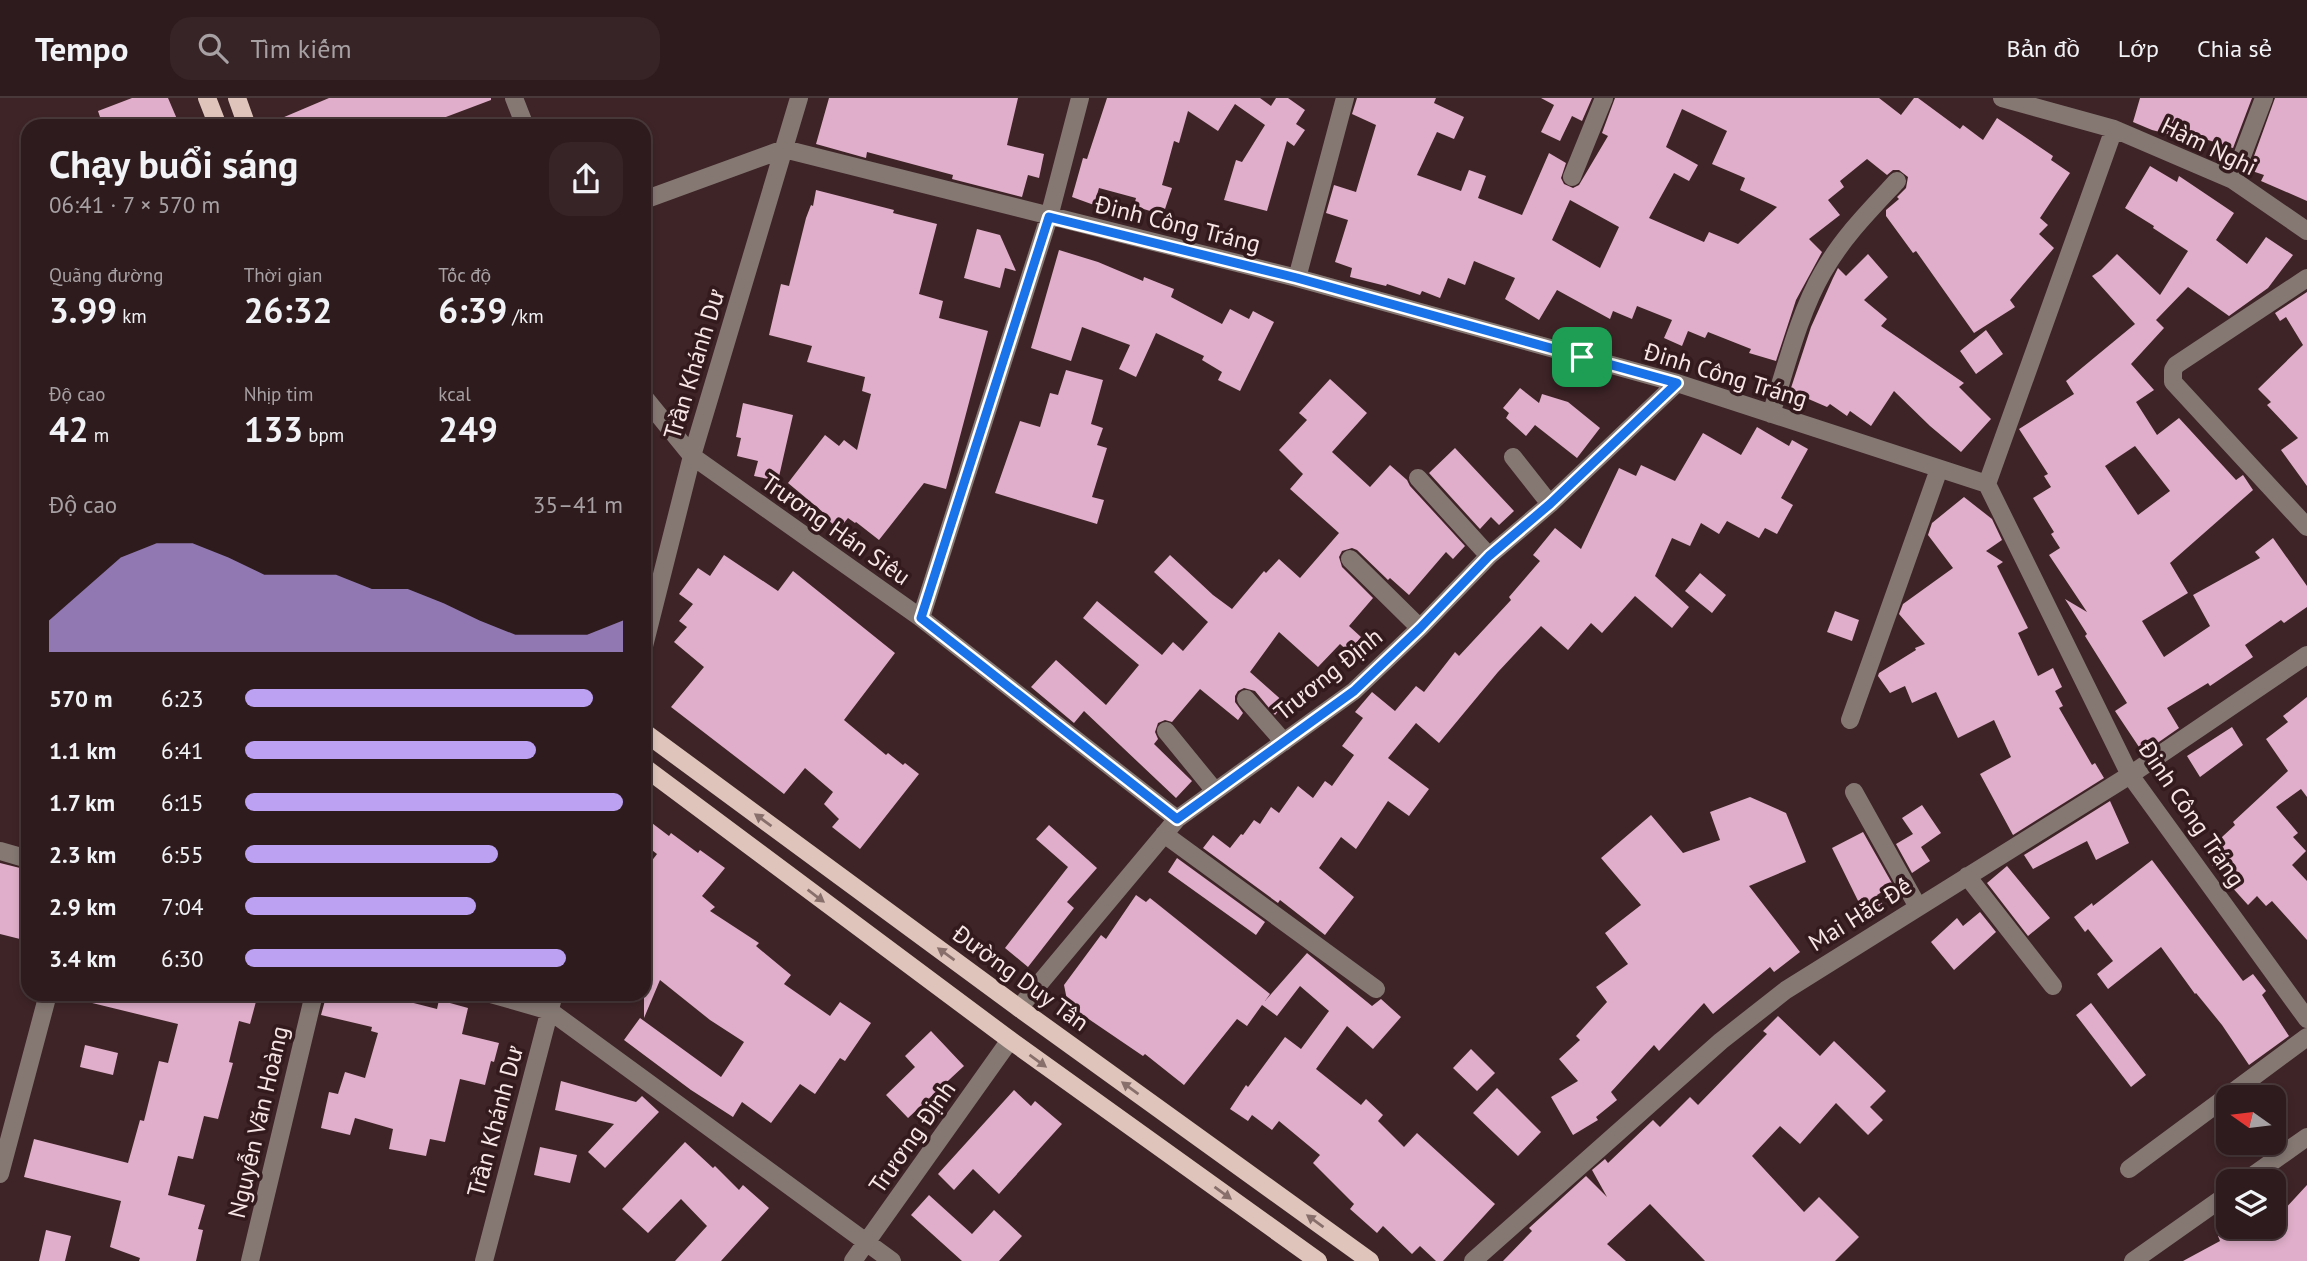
<!DOCTYPE html>
<html lang="vi">
<head>
<meta charset="utf-8">
<style>
	body { margin:0; font-family:"PT Sans",sans-serif; background:#362426; color:#f1f3f6; height:100vh; display:flex; flex-direction:column; font-size:26px; white-space:nowrap }
	* { box-sizing:border-box; margin:0 }
	p { font-size:23px; color:#a7a1a4 }
	.icon { flex:none; width:38px; height:38px; fill:none; stroke:currentColor; stroke-width:2; stroke-linecap:round; stroke-linejoin:round }
	.map { position:relative; flex:1; overflow:hidden }
	.drawer { position:absolute; left:21px; top:21px; width:630px; height:882px; display:flex; flex-direction:column; background:#2e1b1d; border-radius:21px; box-shadow:0 4px 10px #0003,0 0 0 2px #49393b }
	.drawer>* { flex:none }
	.needle { width:46px; rotate:284deg }
	.fabs { position:absolute; left:2216px; top:987px; display:grid; gap:14px }
	.fabs a { display:grid; place-items:center; width:70px; height:70px; border-radius:14px; background:#2e1b1d; box-shadow:0 4px 10px #0003,0 0 0 2px #49393b; font-size:35px }
	.pin { position:absolute; display:grid; place-items:center; width:60px; height:60px; color:#fff; margin:-30px; border-radius:14px; box-shadow:0 4px 10px #0006 }
	.round { display:grid; place-items:center; flex:none; width:74px; height:74px; border-radius:21px; background:#362426 }
	.head { display:flex; align-items:center; justify-content:space-between; height:119px; padding:0 28px }
	h1 { font-size:38px; font-weight:700; line-height:52px }
	.figures { display:grid; grid-template-columns:repeat(3,1fr); gap:10px; height:119px; padding:7px 28px }
	.figures div { display:grid; align-content:center }
	.figures b { font-size:35px; font-weight:700 }
	.figures small { font-size:19px; font-weight:400 }
	.figures p { font-size:19px }
	.chart { height:196px; padding:14px 28px }
	.chart p { display:flex; justify-content:space-between }
	.chart svg { width:100%; height:126px; margin-top:7px; fill:#bca0f2; opacity:.7 }
	ul { padding:0 28px; list-style:none; font-size:23px }
	li { display:grid; grid-template-columns:112px 84px 1fr; align-items:center; height:52px }
	li i { height:18px; border-radius:9px; background:#bca0f2 }
	header { display:flex; align-items:center; gap:42px; box-sizing:border-box; height:98px; padding:0 35px; background:#2e1b1d; border-bottom:2px solid #49393b }
	header strong { font-size:33px }
	nav { display:flex; gap:38px; margin-inline-start:auto; font-size:24px }
	.search { width:490px; height:63px; background:#362426; display:flex; align-items:center; gap:18px; box-sizing:border-box; padding:0 24px; border-radius:21px; color:#a7a1a4; font-size:26px }
	.map>svg:first-child { display:block }
	.building { fill:#e0aeca; fill-rule:evenodd }
	.lines { fill:none; stroke-linecap:round; stroke-linejoin:round }
	.minor { stroke:#857873; stroke-width:18 }
	.major { stroke:#dec4ba; stroke-width:18 }
	.oneway { fill:#886f6c }
	.route-casing { stroke:#fff; stroke-width:14 }
	.route { stroke:#1a73e8; stroke-width:9 }
	.labels { text-anchor:middle; dominant-baseline:central; stroke-width:7; stroke-linejoin:round; paint-order:stroke }
	.street-label { font-size:24px; fill:#f8e6e7; stroke:#331a1d }
</style>
</head>
<body>
<header>
<strong>Tempo</strong>
<div class="search"><svg class="icon" aria-label="search" viewBox="0 0 24 24"><circle cx="10" cy="10" r="6"/><path d="M15 15l6 6"/></svg>Tìm kiếm</div>
<nav><a>Bản đồ</a><a>Lớp</a><a>Chia sẻ</a></nav>
</header>
<div class="map">
<svg width="2307" height="1163" viewBox="0 0 2307 1163">
	<rect width="100%" height="100%" fill="#3e2427"/>
	<path class="building" d="M132,0h36l12,28h-77l-5,-15z
		M329,0h162v2l-69,26h-159z
		M829,0h189l-11,47 37,9 -5,24 -11,-3 -6,22 -70,-18 1,-4 -86,-23 -1,6 -50,-14z
		M1107,0h153l11,8 5,-8h12l17,12 -9,14 9,6 -11,16 -7,-5 -20,70 -43,-11 12,-40 6,2 23,-37 -30,-21 -17,27 -30,-20 -9,32 -5,-2 -12,44 10,3 -9,27 -29,-9 2,-8 -37,-10 -5,17 -22,-8 11,-39 4,1z
		M1357,0h79l-2,5 30,14 -10,22 -17,-7 -20,43 44,16 8,-21 17,6 -8,22 44,17 27,-62 17,10 -5,15 3,6 9,4 6,-3 29,-49 -6,-3 13,-35h264l22,17 13,-17h4l42,31 3,-4 20,15 14,-22 56,38 -2,4 19,13 -30,45 8,7 -9,9 15,14 -44,52 5,7 -41,26 -58,-82 -3,2 -27,-37v-6l13,-11 -2,-2 9,-9 2,-11 -9,-7h-6l-6,5 -20,-16 -27,22 4,6 -16,13 12,15 -31,24 13,13 -26,48 -20,61 -27,-8 2,-4 -43,-17 -3,6 -17,-7 -6,15 -18,-8 8,-18 -35,-14 -5,13 -19,-8 -3,8 -53,-29 -18,30 -34,-21 10,-21 -41,-17 -9,24 -17,-7 -8,20 -18,-7 -2,4 -33,-11 -1,2 -36,-9 2,-9 -17,-6 13,-42 -22,-7 8,-28 22,7 20,-67 -24,-11zM1682,11l45,22 -15,33 33,14 -5,12 37,17 -39,37 -29,-12 -5,10 -55,-24 25,-45 15,8 9,-16 -32,-18zM1570,102l49,27 -19,41 -48,-28z
		M1541,0h51l-10,23 -10,-5 -12,25 -19,-9 13,-27z
		M2140,0h112l-19,50 -25,-8 -1,4 -55,-14 -19,-8z
		M2275,0h32v103l-46,-20 3,-6 -15,-5z
		M2150,68l27,16 2,-6 55,37 -18,27 31,24 19,-27 27,18 -25,33 -39,28 -41,-29 -32,33 8,8 -33,36 23,26 -18,12 21,33 22,-17 57,62 7,-5 10,15 -83,73 18,30 -46,28 22,36 46,-31 -17,-31 67,-37 -5,-6 18,-14 34,48v21l-23,16 -3,-3 -36,25 8,12 -43,29 -2,-3 -41,25 12,20 -36,25 -28,-42 12,-8 -42,-67 2,-2 -22,-35 22,13 -38,-57 11,-7 -9,-14 3,-2 -21,-34 18,-11 -7,-11 4,-2 -29,-45 55,-35 -8,-13 69,-57 -43,-48 9,-6 16,-16 43,41 28,-44 -35,-23 1,-2 -29,-18zM2135,348l35,45 -32,24 -33,-49z
		M816,92l78,20 -1,3 44,11 -18,70 24,7 -4,17 49,13 -42,158 -22,-6 -45,57 -23,-18 -1,1 -7,-5 -9,11 -16,-13 1,-3 -36,-30 37,-48 14,11 5,-6 13,10 14,-56 -9,-3 3,-14 -58,-15 5,-16 -43,-11 12,-51 8,2 17,-68 5,-13 2,1z
		M977,131l23,6 16,36 -11,-3 -5,20 -36,-10z
		M1059,152l39,12 45,19 1,-4 30,12 -3,8 51,27 8,-15 19,10 4,-8 21,11 -34,69 -22,-11 4,-8 -20,-12 2,-4 -48,-23 -20,44 -17,-8 11,-24 -48,-18 -11,34 -40,-13z
		M1868,156l20,23 -24,23 23,19 -6,7 83,57 -5,4 32,32 -30,33 -31,-26 -36,-35 -23,35 -21,-15 -3,5 -17,-12 -3,3 -37,-16 21,-64 22,-49 5,-10 8,8z
		M2307,194v194l-26,-36 17,-12 -31,-33 4,-3 -13,-13 45,-44 -17,-28 -6,4 -5,-8z
		M1986,232l17,24 -27,20 -16,-23z
		M1066,272l37,10 -12,44 12,4 -6,17 10,3 -15,49 12,3 -7,24 -102,-31 25,-72 20,6 10,-34 8,2z
		M1330,281l37,34 -35,39 38,35 20,-22 17,15 3,6 55,60 -12,13 -7,-7 -37,43 -19,-17 -2,2 -31,-30 -5,-2 -10,3 -3,6 3,10 31,31 -24,28 12,11 -12,15 -9,-8 -22,23 -39,-35 -29,40 35,31 -10,12 -20,-24 -11,-3 -6,3 -3,5v6l8,11 -5,7 -38,-31 -28,33 -7,-2 -7,3 -3,9 3,7 -4,5 38,37 -16,17 -92,-87 -10,12 -43,-36 25,-27 50,45 33,-40 -56,-47 14,-17 65,54 11,-13 10,9 25,-29 -54,-50 16,-17 43,40 19,14 32,-38 2,2 13,-14 21,19 39,-45 -49,-44 13,-15 -24,-24 28,-30 -8,-7z
		M1520,290l19,15 3,-9 26,8 32,26 -23,30 -42,-33 -9,11 -20,-18 3,-5 -6,-5z
		M743,305l50,12 -15,66 -24,-5 4,-15 -21,-5 4,-18 -5,-1z
		M1757,329l32,19 3,-6 16,9 -27,49 12,7 -16,29 -12,-6 -6,10 -32,-17 -8,13 -18,-11 -11,23 -18,-8 -17,38 34,31 -17,21 -37,-32 -33,37 -11,-10 -23,27 -27,-24 -43,46 -59,71 -23,-20 -28,35 41,31 -20,27 -21,-15 -32,48 -15,-12 -22,31 35,29 -29,38 -45,-35 -2,3 -75,-55 10,-13 17,13 11,-14 2,1 11,-15 6,4 11,-17 8,6 19,-27 15,12 12,-17 7,5 22,-31 -12,-9 21,-28 -8,-6 17,-20 23,19 21,-25 8,6 31,-40 4,4 52,-56 -2,-3 31,-36 -7,-6 22,-27 26,21 38,-81 17,8 5,-11 34,16 28,-48 38,22z
		M1455,350l59,63 -15,14 -8,-8 -11,12 -51,-56z
		M1964,399l28,22 10,21 -16,11 17,11 -6,4 31,62 -10,5 20,43 15,-8 9,19 -7,4 8,15 -4,2 33,57 3,-2 9,15 -91,57 -33,-61 31,-17 -17,-37 -36,18 -22,-46 -24,11 -7,-17 -15,7 -12,-17 1,-3 37,-23 -1,-2 10,-4 -26,-30 4,-10 50,-36 -25,-33 4,-12z
		M724,457l54,36 15,-20 102,82 -51,67 42,35 2,-2 15,12 2,-2 14,11 -59,75 -28,-22 7,-8 -15,-15 9,-12 -28,-24 -21,26 -113,-87 33,-40 -30,-25 13,-15 -8,-6 14,-17 -14,-10 19,-26 12,8z
		M1700,475l26,22 -14,18 -27,-22z
		M1835,513l24,9 -7,21 -25,-9z
		M2307,599v100l-6,-8 -25,18 22,26 -5,4 13,14 -14,14 15,16v59l-35,-39 -6,5 -9,-10 -9,9 -36,-40 6,-6 -9,-10 26,-24 -2,-3 55,-51 -22,-32 22,-17 -5,-6z
		M2232,629l11,18 -43,32 -13,-21z
		M1750,699l36,16 20,49 -57,24 51,66 -26,20 -4,-5 -57,47 -9,-11 -45,48 -5,-6 -43,47 6,8 -21,17 2,3 -25,15 -22,-38 27,-16 -19,-22 21,-19 -4,-4 31,-34 -11,-15 32,-23 -23,-31 36,-28 -40,-47 50,-43 32,38 37,-13 -10,-28z
		M2110,703l19,42 -33,17 -9,-19 -54,28 -9,-14z
		M1922,707l19,28 -20,14 9,14 -18,12 -16,-29 17,-10 -11,-16z
		M644,719l25,19 2,-3 27,20 2,-3 25,18 -23,28 13,11 -5,4 49,32 -3,3 35,29 -7,9 46,32 10,-14 31,21 -26,38 -5,-3 -25,36 -15,-10 -29,39 -29,-21 -9,15 -42,-27 -67,-50 16,-22 81,59 23,-35 -34,-22 -50,-40 -16,38v-147l13,-17 -13,-10z
		M1049,727l48,43 -30,34 7,6 -46,59 -23,-19 63,-81 -32,-28z
		M1863,734l30,53 -16,10 6,10 -18,10 -33,-67z
		M1177,760l88,64 -9,13 -88,-63z
		M2152,762l91,121 10,-7 13,17 -4,4 27,41 -40,29 -27,-40 -26,-32 -1,1 -34,-47 -53,42 -11,-15 16,-13 -25,-32 -3,3 -11,-15 18,-14 1,3z
		M0,765l28,7v71l-28,-7z
		M2007,768l43,52 -22,18 -41,-53z
		M1136,797l10,7 4,-4 120,96 -5,7 42,-48 65,53 9,-7 20,18 -28,32 -26,-23 -31,43 45,36 5,-6 17,16 -5,6 26,26 13,-14 78,71 -52,57h-7l-16,-15 -8,8 -29,-28 -6,7 -27,-24 4,-5 -41,-41 7,-8 -41,-34 -7,9 -20,-15 -4,6 -18,-12 16,-24 2,2 37,-50 16,12 28,-38 -29,-25 -23,30 -15,-11 -15,21 -10,-7 -53,66 -39,-31 -2,2 -75,-51 -4,-20 37,-50 5,4z
		M1980,814l16,20 -42,38 -23,-28 26,-24 6,8z
		M85,896h173l-8,30 -11,-3 -10,41 4,1 -15,56 -14,-3 -11,43 -15,-3 -10,39 37,10 -7,24 5,1 -7,31h-57l1,-3 -30,-11 11,-46 -97,-24 10,-38 94,24 12,-43 4,1 15,-60 9,2 10,-39 -94,-23z
		M338,896h57l-1,4 43,11 2,-9 29,8 -6,26 37,9 -5,19 -3,-1 -6,24 -25,-6 -15,63 -15,-3 -4,17 -37,-7 4,-20 -38,-11 -5,17 -29,-7 8,-36 9,2 7,-22 20,6 13,-45 -7,-2 1,-4 -51,-12 5,-18 11,2z
		M2091,905l55,72 -15,12 -55,-72z
		M1778,918l42,40 14,-15 52,50 -16,16 13,13 -15,15 -32,-32 -36,41 -20,-18 -28,30 52,56 15,-15 40,40 -24,24h-130l-55,-57 -43,40 19,17h-123l29,-30 -3,-3 57,-52 21,21 -15,-27 13,-11 3,4 45,-43 7,7 30,-30 8,8 69,-71 -4,-3z
		M931,933l33,35 -56,52 -22,-23 29,-28 -10,-11z
		M85,947l33,8 -5,22 -33,-8z
		M1471,951l24,24 -18,18 -24,-23z
		M561,983l75,21 6,-6 17,16 -54,56 -17,-16 26,-28 -59,-14z
		M1497,990l44,44 -23,24 -45,-43z
		M1014,992l17,16 4,-5 27,23 -63,70 -26,-25 -19,21 -16,-16z
		M685,1044l28,26 2,-2 24,24 4,-5 26,23 -48,53h-46l32,-35 -26,-27 -33,34 -26,-24z
		M540,1049l37,8 -7,28 -36,-8z
		M2307,1087v76h-124l37,-20 -2,-5 18,-9h37v-5z
		M929,1097l43,39 22,-24 28,26 -23,25h-37l-51,-46z
		M46,1132l25,6 -6,25h-26z"/>
	<g class="lines">
		<path class="minor" d="M514,0l11,28
			M2002,0l112,31 119,51 74,51
			M1572,79l32,-79
			M2233,82l31,-82
			M644,102l140,-51 513,129 380,105 310,101 143,291 177,244
			M1297,180l48,-180
			M2307,180l-131,87 -3,5v12l134,145
			M644,299l48,59 229,162 256,201
			M1771,316c15,-46 28,-101 52,-142 20,-35 47,-62 74,-91
			M1513,359l37,47
			M1418,380l71,78
			M1987,386l127,-355
			M1350,461l70,69
			M921,520l128,-401 31,-119
			M644,548l48,-190 107,-358
			M1246,601l38,43
			M1850,622l89,-251
			M1166,633l49,60
			M1854,694l64,115
			M1164,736l212,155
			M0,753l28,8
			M1967,778l86,110
			M491,896l59,17 342,250
			M1019,910l158,-189 177,-128 66,-63 69,-72 61,-52 127,-121
			M2129,1071l178,-132
			M0,1076l48,-180
			M2245,1083l62,-44
			M250,1163l64,-267
			M484,1163l70,-267
			M853,1163l157,-221
			M1473,1163l248,-220 65,-51 344,-215 177,-120
			M2133,1163l95,-67"/>
		<path class="major" d="M207,0l11,28
			M237,0l10,28
			M644,634l375,276 351,253
			M644,669l366,273 308,221"/>
	</g>
	<defs><path id="oneway-solid" d="M-6-.8H1V-3.2L6.5 0L1 3.2V.8H-6Z" transform="scale(1.75)"/></defs>
	<g class="oneway">
		<use href="#oneway-solid" transform="translate(763 722) rotate(-144)"/>
		<use href="#oneway-solid" transform="translate(816 798) rotate(37)"/>
		<use href="#oneway-solid" transform="translate(946 856) rotate(-144)"/>
		<use href="#oneway-solid" transform="translate(1038 963) rotate(36)"/>
		<use href="#oneway-solid" transform="translate(1130 990) rotate(-144)"/>
		<use href="#oneway-solid" transform="translate(1223 1095) rotate(36)"/>
		<use href="#oneway-solid" transform="translate(1315 1123) rotate(-144)"/>
	</g>
	<g class="lines">
		<defs>
			<path id="route" d="M1049,119l248,61 380,105 -127,121 -61,52 -69,72 -66,63 -177,128 -256,-201z"/>
		</defs>
		<use href="#route" class="route-casing"/>
		<use href="#route" class="route"/>
	</g>
	<g class="labels">
		<g class="street-label">
			<text transform="translate(2209 48) rotate(26)">Hàm Nghi</text>
			<text transform="translate(1178 126) rotate(14)">Đinh Công Tráng</text>
			<text transform="translate(694 266) rotate(-73)">Trần Khánh Dư</text>
			<text transform="translate(1726 277) rotate(17)">Đinh Công Tráng</text>
			<text transform="translate(836 431) rotate(35)">Trương Hán Siêu</text>
			<text transform="translate(1328 576) rotate(-39)">Trương Định</text>
			<text transform="translate(2192 716) rotate(56)">Đinh Công Tráng</text>
			<text transform="translate(1860 816) rotate(-32)">Mai Hắc Đế</text>
			<text transform="translate(1021 880) rotate(36)">Đường Duy Tân</text>
			<text transform="translate(495 1023) rotate(-75)">Trần Khánh Dư</text>
			<text transform="translate(258 1024) rotate(-77)">Nguyễn Văn Hoàng</text>
			<text transform="translate(912 1039) rotate(-55)">Trương Định</text>
		</g>
	</g>
</svg>
<div class="fabs">
<a><svg class="needle" viewBox="-14 -14 28 28"><path d="M0-13l5 13h-10z" fill="#e53935"/><path d="M0 13l5-13h-10z" fill="#a7a1a4"/></svg></a>
<a><svg class="icon" aria-label="layers" viewBox="0 0 24 24"><path d="M12 4l9 5-9 5-9-5zM3 14l9 5 9-5"/></svg></a>
</div>
<div class="pin" style="left:1582px;top:259px;background:#1e9e55"><svg class="icon" aria-label="arrive" viewBox="0 0 24 24"><path d="M6 21V4h12l-3 4 3 4H6"/></svg></div>
<section class="drawer">
<div class="head"><div><h1>Chạy buổi sáng</h1><p>06:41 · 7 × 570 m</p></div><a class="round"><svg class="icon" aria-label="share" viewBox="0 0 24 24"><path d="M12 15V3M7 8l5-5 5 5M5 13v7h14v-7"/></svg></a></div>
<div class="figures">
<div><p>Quãng đường</p><b>3.99<small> km</small></b></div>
<div><p>Thời gian</p><b>26:32</b></div>
<div><p>Tốc độ</p><b>6:39<small> /km</small></b></div>
</div>
<div class="figures">
<div><p>Độ cao</p><b>42<small> m</small></b></div>
<div><p>Nhịp tim</p><b>133<small> bpm</small></b></div>
<div><p>kcal</p><b>249</b></div>
</div>
<div class="chart"><p><span>Độ cao</span>35–41 m</p>
<svg viewBox="0 0 160 44" preserveAspectRatio="none"><path d="M0 44V33L10 22L20 11L30 6L40 6L50 11L60 17L70 17L80 17L90 22L100 22L110 27L120 33L130 38L140 38L150 38L160 33V44z"/></svg>
</div>
<ul>
<li><b>570 m</b>6:23<i style="width:92%"></i></li>
<li><b>1.1 km</b>6:41<i style="width:77%"></i></li>
<li><b>1.7 km</b>6:15<i style="width:100%"></i></li>
<li><b>2.3 km</b>6:55<i style="width:67%"></i></li>
<li><b>2.9 km</b>7:04<i style="width:61%"></i></li>
<li><b>3.4 km</b>6:30<i style="width:85%"></i></li>
</ul>
</section>
</div>
</body>
</html>
